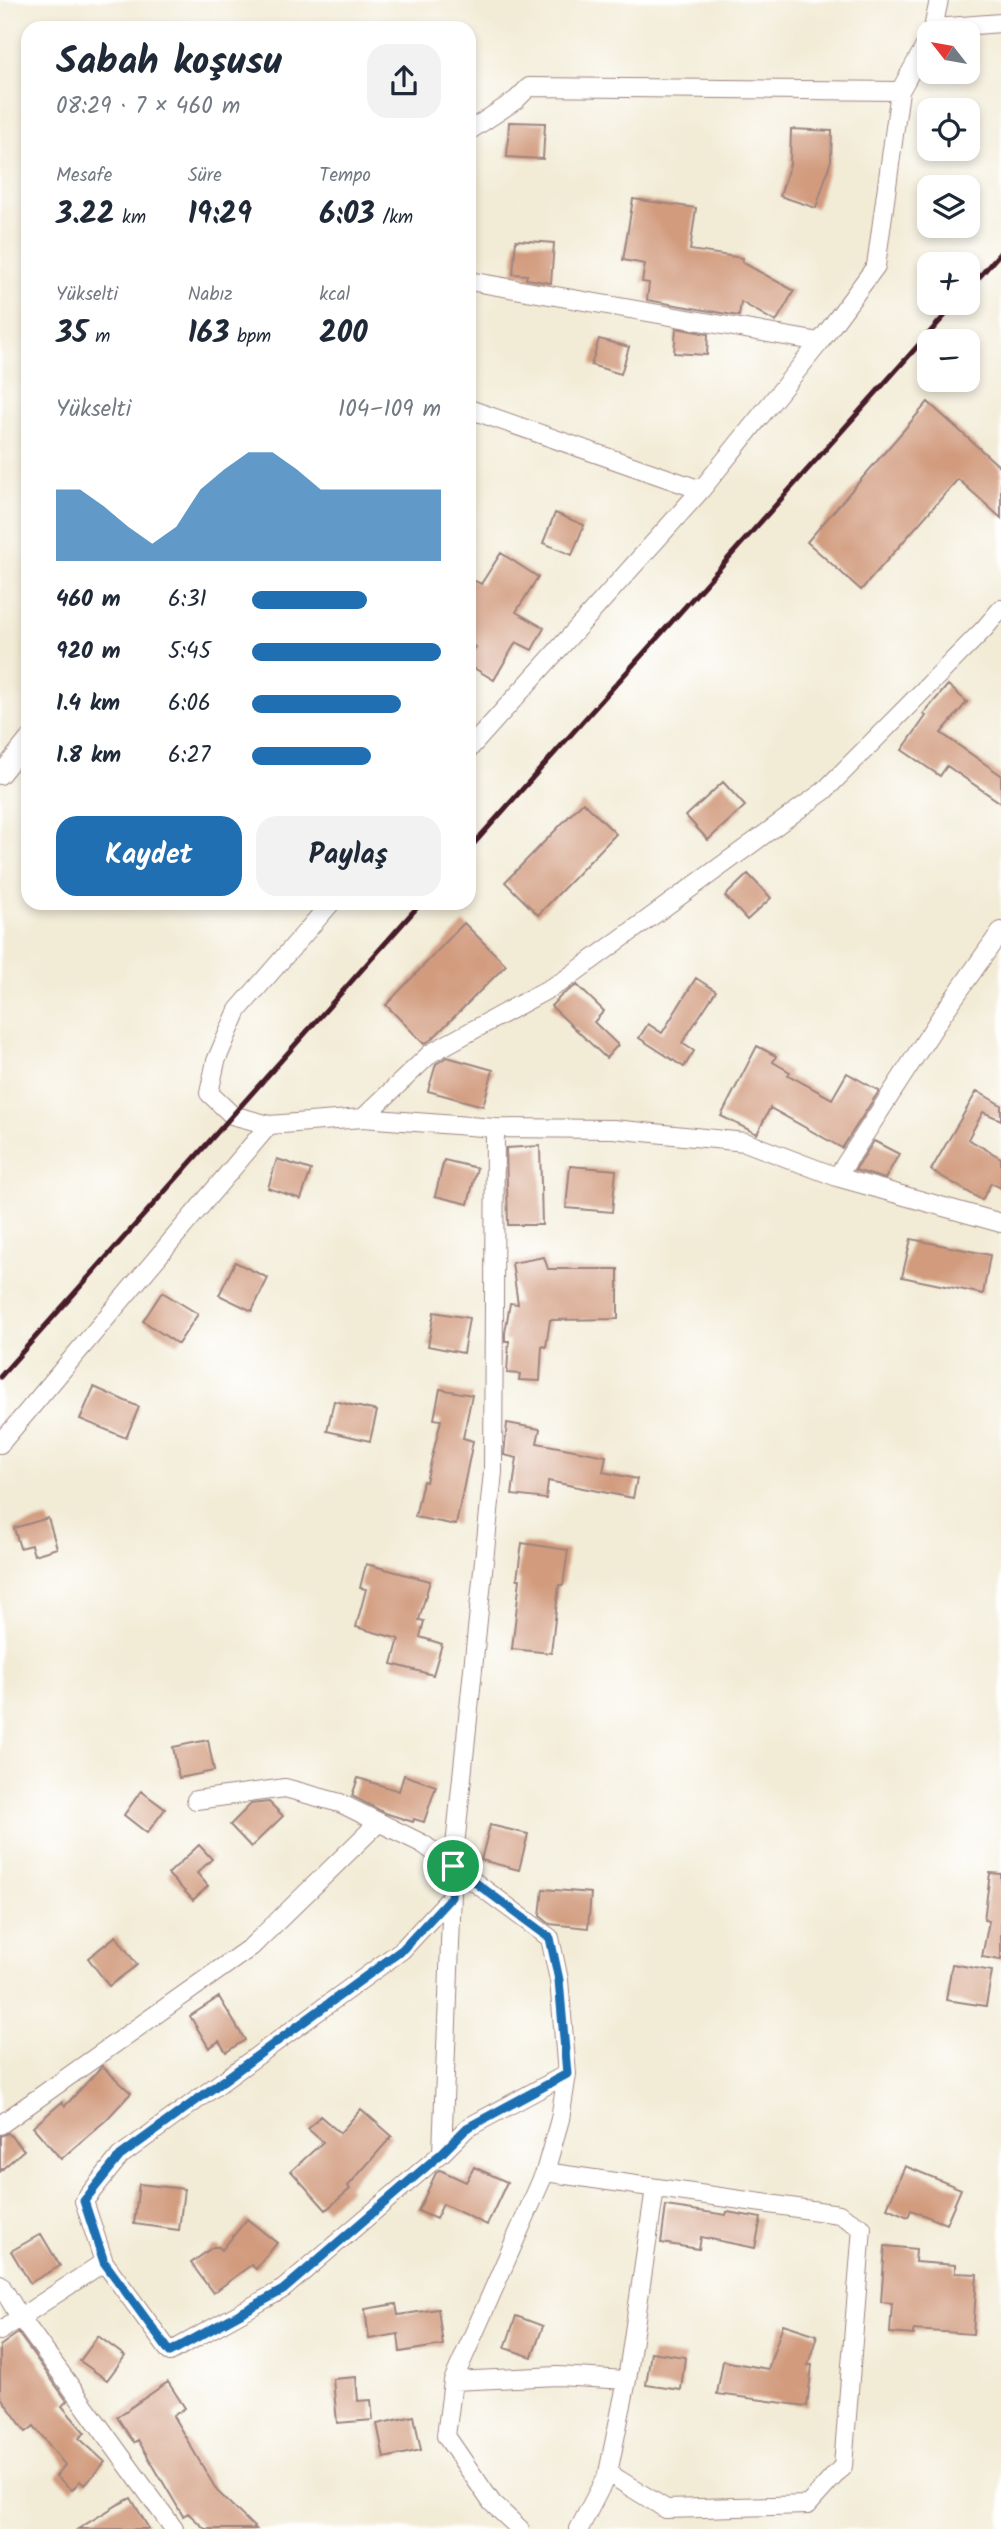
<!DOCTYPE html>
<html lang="tr">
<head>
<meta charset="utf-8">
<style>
	body { margin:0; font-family:Kalam,sans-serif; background:#f2f2f3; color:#1f2937; height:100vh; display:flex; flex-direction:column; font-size:26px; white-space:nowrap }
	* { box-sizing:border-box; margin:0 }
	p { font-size:23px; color:#747a83 }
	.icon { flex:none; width:38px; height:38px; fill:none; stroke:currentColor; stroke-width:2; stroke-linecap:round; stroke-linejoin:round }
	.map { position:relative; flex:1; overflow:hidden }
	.details { position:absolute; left:21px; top:21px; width:455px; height:889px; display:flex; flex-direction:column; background:#fff; border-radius:21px; box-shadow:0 4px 10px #0003 }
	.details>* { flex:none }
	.needle { width:46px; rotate:301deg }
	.buttons { position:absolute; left:917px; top:21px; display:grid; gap:14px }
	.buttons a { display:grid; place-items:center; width:63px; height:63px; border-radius:14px; background:#fff; box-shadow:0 4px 10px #0003; font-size:35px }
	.pin { position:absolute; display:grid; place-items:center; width:60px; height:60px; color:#fff; margin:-30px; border:4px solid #fff; border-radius:50%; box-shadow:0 2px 7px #0007 }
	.round { display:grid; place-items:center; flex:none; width:74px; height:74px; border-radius:21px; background:#f2f2f3 }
	.summary { display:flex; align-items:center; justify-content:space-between; height:119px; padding:0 35px }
	h1 { font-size:38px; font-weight:800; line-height:52px }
	.stats { display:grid; grid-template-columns:repeat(3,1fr); gap:10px; height:119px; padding:7px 35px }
	.stats div { display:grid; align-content:center }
	.stats b { font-size:30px; font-weight:800 }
	.stats small { font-size:19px; font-weight:400 }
	.stats p { font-size:19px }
	.chart { height:196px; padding:14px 35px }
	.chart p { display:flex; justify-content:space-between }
	.chart svg { width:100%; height:126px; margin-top:7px; fill:#1f6fb2; opacity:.7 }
	.action { display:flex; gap:14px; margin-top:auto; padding:14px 35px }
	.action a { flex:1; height:80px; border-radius:21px; background:#1f6fb2; color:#fff; font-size:28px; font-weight:800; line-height:80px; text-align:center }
	.action a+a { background:#f2f2f3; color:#1f2937 }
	ul { padding:0 35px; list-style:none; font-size:23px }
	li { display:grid; grid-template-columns:112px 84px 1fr; align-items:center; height:52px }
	li i { height:18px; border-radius:9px; background:#1f6fb2 }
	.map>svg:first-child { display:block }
	.building { fill:#d29b7e }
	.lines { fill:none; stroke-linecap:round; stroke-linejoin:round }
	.minor-casing { stroke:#9e8580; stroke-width:20 }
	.minor { stroke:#fff; stroke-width:18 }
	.rail { stroke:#4a1f2b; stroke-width:5 }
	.route-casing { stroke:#fff; stroke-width:14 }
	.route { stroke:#1f6fb2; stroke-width:9 }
</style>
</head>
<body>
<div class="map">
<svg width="1001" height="2529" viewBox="0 0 1001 2529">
	<rect width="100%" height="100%" fill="#fff"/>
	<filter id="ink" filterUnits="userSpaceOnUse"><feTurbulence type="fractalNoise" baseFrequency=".0143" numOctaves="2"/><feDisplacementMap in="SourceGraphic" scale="14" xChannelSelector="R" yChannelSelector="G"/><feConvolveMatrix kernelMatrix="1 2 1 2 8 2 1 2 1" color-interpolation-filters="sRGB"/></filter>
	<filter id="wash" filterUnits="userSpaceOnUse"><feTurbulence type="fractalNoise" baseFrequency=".00686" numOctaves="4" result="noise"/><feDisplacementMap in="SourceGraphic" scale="28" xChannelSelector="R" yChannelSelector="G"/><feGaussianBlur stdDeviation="1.57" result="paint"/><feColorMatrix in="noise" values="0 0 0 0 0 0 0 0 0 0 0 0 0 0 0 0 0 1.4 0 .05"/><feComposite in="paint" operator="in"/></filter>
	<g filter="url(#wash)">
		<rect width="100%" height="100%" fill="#f2ebd5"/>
		<g id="blocks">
			<path class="building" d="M509,122l36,1 -2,36 -36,-2z
				M791,129l41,2 -1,29 -15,48 -36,-12 10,-32z
				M633,199l63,9 -6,42 53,8 -1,4 52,29 -18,31 -35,-20 -2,14 -92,-16 2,-17 -7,-1 3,-18 -22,-4z
				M516,240l38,3 -3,40 -25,-4 1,-4 -14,-1z
				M676,328l32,6 -1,21 -33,-2z
				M599,339l30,8 -8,27 -30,-9z
				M928,402l73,66v50l-43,-39 -97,111 -54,-48z
				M555,513l29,12 -12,30 -29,-12z
				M501,553l37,24 -22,35 28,16 -12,22 -16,-8 -22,38 -25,-15v-7l7,-11 -7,-4v-65l12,6z
				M948,685l19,17 -26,31 60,42v28l-54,-37 -7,10 -38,-26 24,-34 -3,-2z
				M723,782l22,24 -37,34 -22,-24z
				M583,802l33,32 -78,81 -33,-33z
				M748,874l23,24 -24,22 -22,-24z
				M464,923l42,42 -74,74 -8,5 -38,-39z
				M696,978l20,13 -34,52 12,8 -10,16 -45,-29 9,-14 14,9z
				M577,985l27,26 -10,11 24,23 -12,13 -55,-52 11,-11z
				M757,1046l19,10 -3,6 17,10 -2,3 44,24 15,-26 32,18 -37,57 -72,-40 -13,26 -36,-18z
				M447,1057l46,13 -10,36 -55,-15 8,-27z
				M977,1091l24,14v15l-18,-8 -15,27 33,19v30l-10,-5 -9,17 -51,-30z
				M874,1141l25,13 -14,25 -30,-9z
				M540,1146l2,79h-34l-2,-77z
				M277,1159l34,11 -10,29 -33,-11z
				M444,1160l33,8 -9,36 -33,-8z
				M570,1166l46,4 -4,42 -46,-4z
				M911,1239l79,16 -7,39 -81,-17z
				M544,1257l4,12h70v50l-68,1 -4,27 -4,-1 -2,35 -21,-1 1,-6 -13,-1 2,-32h-4v-8l5,-30 8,1 -6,-41z
				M235,1262l33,16 -16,33 -33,-16z
				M162,1292l36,22 -20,30 -35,-23z
				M434,1312l35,6 -6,35 -35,-7z
				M94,1387l45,20 -13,31 -46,-19z
				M440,1389l32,6 -9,43 10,3 -17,84 -41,-8 8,-36 3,1 15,-62 -7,-1z
				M334,1401l43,10 -7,30 -43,-10z
				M507,1423l33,6 -3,14 69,13 -3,16 34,7 -4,19 -85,-17 -2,18 -34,-4 5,-37 -13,-3z
				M48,1518l9,30 -23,7 -3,-10 -11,3 -6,-20z
				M522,1543l46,7 -5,35h-4l-8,68 -39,-4 8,-70h-3z
				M366,1564l64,17 -11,39 5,1 -4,16 22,7 -9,31 -41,-11 7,-25 -43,-12 10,-38 -6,-1z
				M208,1740l6,31 -35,7 -6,-31z
				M404,1775l32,11 -12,36 -10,-3 -1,3 -28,-9 -33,-17 6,-18 41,13z
				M141,1791l24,18 -18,24 -23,-18z
				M269,1802l14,14 -32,31 -21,-22 21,-21z
				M490,1825l38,9 -9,36 -38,-10z
				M199,1845l13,14 -15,14 11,13 -15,14 -25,-26z
				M990,1873l11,1v86l-19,-3 7,-36 -5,-1z
				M543,1889l48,4 -3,35 -38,-4 -10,-8z
				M116,1936l21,29 -28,21 -21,-28z
				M952,1964l40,7 -6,35 -40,-6z
				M219,1997l26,43 -19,12 -7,-11 -10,7 -19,-32z
				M102,2066l29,27 -25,27 -45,39 -28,-32 29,-25 3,4z
				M361,2109l31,27 -44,50 2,3 -24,21 -35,-39 32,-29 -15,-13 12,-13 20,17z
				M8,2133l16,17 -24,21v-35z
				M905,2166l56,23 -15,35 -35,-14 -3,7 -21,-9z
				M474,2167l33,15 -20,43 -44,-21 -7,15 -18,-8 18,-38 4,-3 26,12z
				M139,2184l45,5 -5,41 -45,-6z
				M666,2206l60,9 1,-3 34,6 -6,30 -54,-11 -2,12 -38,-6z
				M247,2219l30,24 -21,26 -5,-4 -38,28 -22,-30 22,-16h6l3,3z
				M41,2234l19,32 -30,17 -19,-32z
				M885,2246l31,3 -1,13 40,3v8l22,1 -4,60 -59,-4v5l-24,-2 2,-30 -11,-1z
				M396,2304l2,11 40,-6 5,36 -43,7 -2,-18 -29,5 -4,-30z
				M516,2316l27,10 -11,31 -27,-9z
				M783,2324l34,11 -9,30h4l-5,41 -90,-12 6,-33 45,8z
				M18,2333l49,68 -5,5 23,27 -6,5 26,24 -21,23 -4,-4 -8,9 -16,-14 9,-11 -31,-39 -8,6 -26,-36v-50z
				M98,2336l27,20 -18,24 -27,-19z
				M651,2352l34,5 -4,33 -35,-5z
				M356,2377l2,24 13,-1 2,20 -36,3 -4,-44z
				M168,2382l17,26 -12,8 44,75 39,38h-51l-17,-16 -5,3 -45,-76 -4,3 -17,-26z
				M414,2416l7,34 -37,8 -7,-34z
				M131,2498l18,31h-71l41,-25z"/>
		</g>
	</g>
	<g filter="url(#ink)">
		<use href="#blocks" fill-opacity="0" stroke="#9e8580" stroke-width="2"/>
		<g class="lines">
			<defs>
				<path id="minor" d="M935,28l66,-5
					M932,33l7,-33
					M469,131l47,-31 13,-13 371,4
					M469,281l351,61
					M469,409l232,81
					M469,749l232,-259 119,-148 56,-76 24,-175 29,-52
					M0,775l28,-35
					M331,903l-93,107 -22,51 -7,32 23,22 37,10 94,-7 132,10 118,1 132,13 92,35 164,46
					M363,1118l68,-65 132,-72 261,-190 160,-162 17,-20
					M837,1177l105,-162 59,-84
					M0,1444l269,-319
					M196,1800l89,-12 55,15 83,41 127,94 9,42 8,94 -7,45 -15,53 -92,209 -7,55 46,67 28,26
					M451,1897l-49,53 -282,206 -36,45 20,61 66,90 113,-63 159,-136 25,-25 100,-54
					M0,2125l251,-178 128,-125
					M442,2153l11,-287 40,-394 2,-344
					M545,2172l294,42 23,14 -19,238 -35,39 -142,4 -58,-36
					M0,2284l20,33 154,212
					M0,2331l104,-69
					M453,2381l105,-5 69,4
					M579,2529l29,-56 19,-93 28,-192"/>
			</defs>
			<use href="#minor" class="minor-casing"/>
			<use href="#minor" class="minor"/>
			<path class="rail" d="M968,290l33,-38
				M469,849l487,-546
				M0,1377l421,-474"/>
		</g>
	</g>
	<g class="lines" filter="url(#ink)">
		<defs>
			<path id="route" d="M453,1866l97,72 9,42 8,94 -100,54 -25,25 -159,137 -113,62 -66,-90 -20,-61 36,-45 282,-206 49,-53z"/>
		</defs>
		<use href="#route" class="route-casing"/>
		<use href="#route" class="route"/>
	</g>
</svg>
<div class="buttons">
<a><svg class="needle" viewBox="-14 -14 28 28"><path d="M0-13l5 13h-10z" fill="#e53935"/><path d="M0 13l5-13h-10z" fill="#747a83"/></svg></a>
<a><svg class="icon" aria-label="locate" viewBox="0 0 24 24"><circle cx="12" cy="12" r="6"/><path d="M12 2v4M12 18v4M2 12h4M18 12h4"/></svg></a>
<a><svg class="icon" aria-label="layers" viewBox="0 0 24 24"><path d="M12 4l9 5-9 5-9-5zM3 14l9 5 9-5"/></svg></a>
<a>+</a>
<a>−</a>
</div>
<div class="pin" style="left:453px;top:1866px;background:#1e9e55"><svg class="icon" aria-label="arrive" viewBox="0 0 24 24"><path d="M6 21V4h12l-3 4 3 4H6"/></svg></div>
<section class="details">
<div class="summary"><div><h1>Sabah koşusu</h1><p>08:29 · 7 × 460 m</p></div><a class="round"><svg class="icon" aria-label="share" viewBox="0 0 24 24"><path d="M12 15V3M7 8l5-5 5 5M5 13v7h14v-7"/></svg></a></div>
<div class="stats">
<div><p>Mesafe</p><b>3.22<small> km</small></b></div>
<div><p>Süre</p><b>19:29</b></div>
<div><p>Tempo</p><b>6:03<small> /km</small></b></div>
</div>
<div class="stats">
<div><p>Yükselti</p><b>35<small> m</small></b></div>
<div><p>Nabız</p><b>163<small> bpm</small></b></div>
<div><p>kcal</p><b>200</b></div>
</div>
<div class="chart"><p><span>Yükselti</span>104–109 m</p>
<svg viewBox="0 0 160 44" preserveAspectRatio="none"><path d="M0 44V19L10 19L20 25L30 32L40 38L50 32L60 19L70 12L80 6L90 6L100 12L110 19L120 19L130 19L140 19L150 19L160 19V44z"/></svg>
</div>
<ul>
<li><b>460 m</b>6:31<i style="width:61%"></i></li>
<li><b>920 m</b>5:45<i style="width:100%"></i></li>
<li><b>1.4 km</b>6:06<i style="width:79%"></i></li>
<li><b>1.8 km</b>6:27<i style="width:63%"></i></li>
</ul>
<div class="action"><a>Kaydet</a><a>Paylaş</a></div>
</section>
</div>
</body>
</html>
